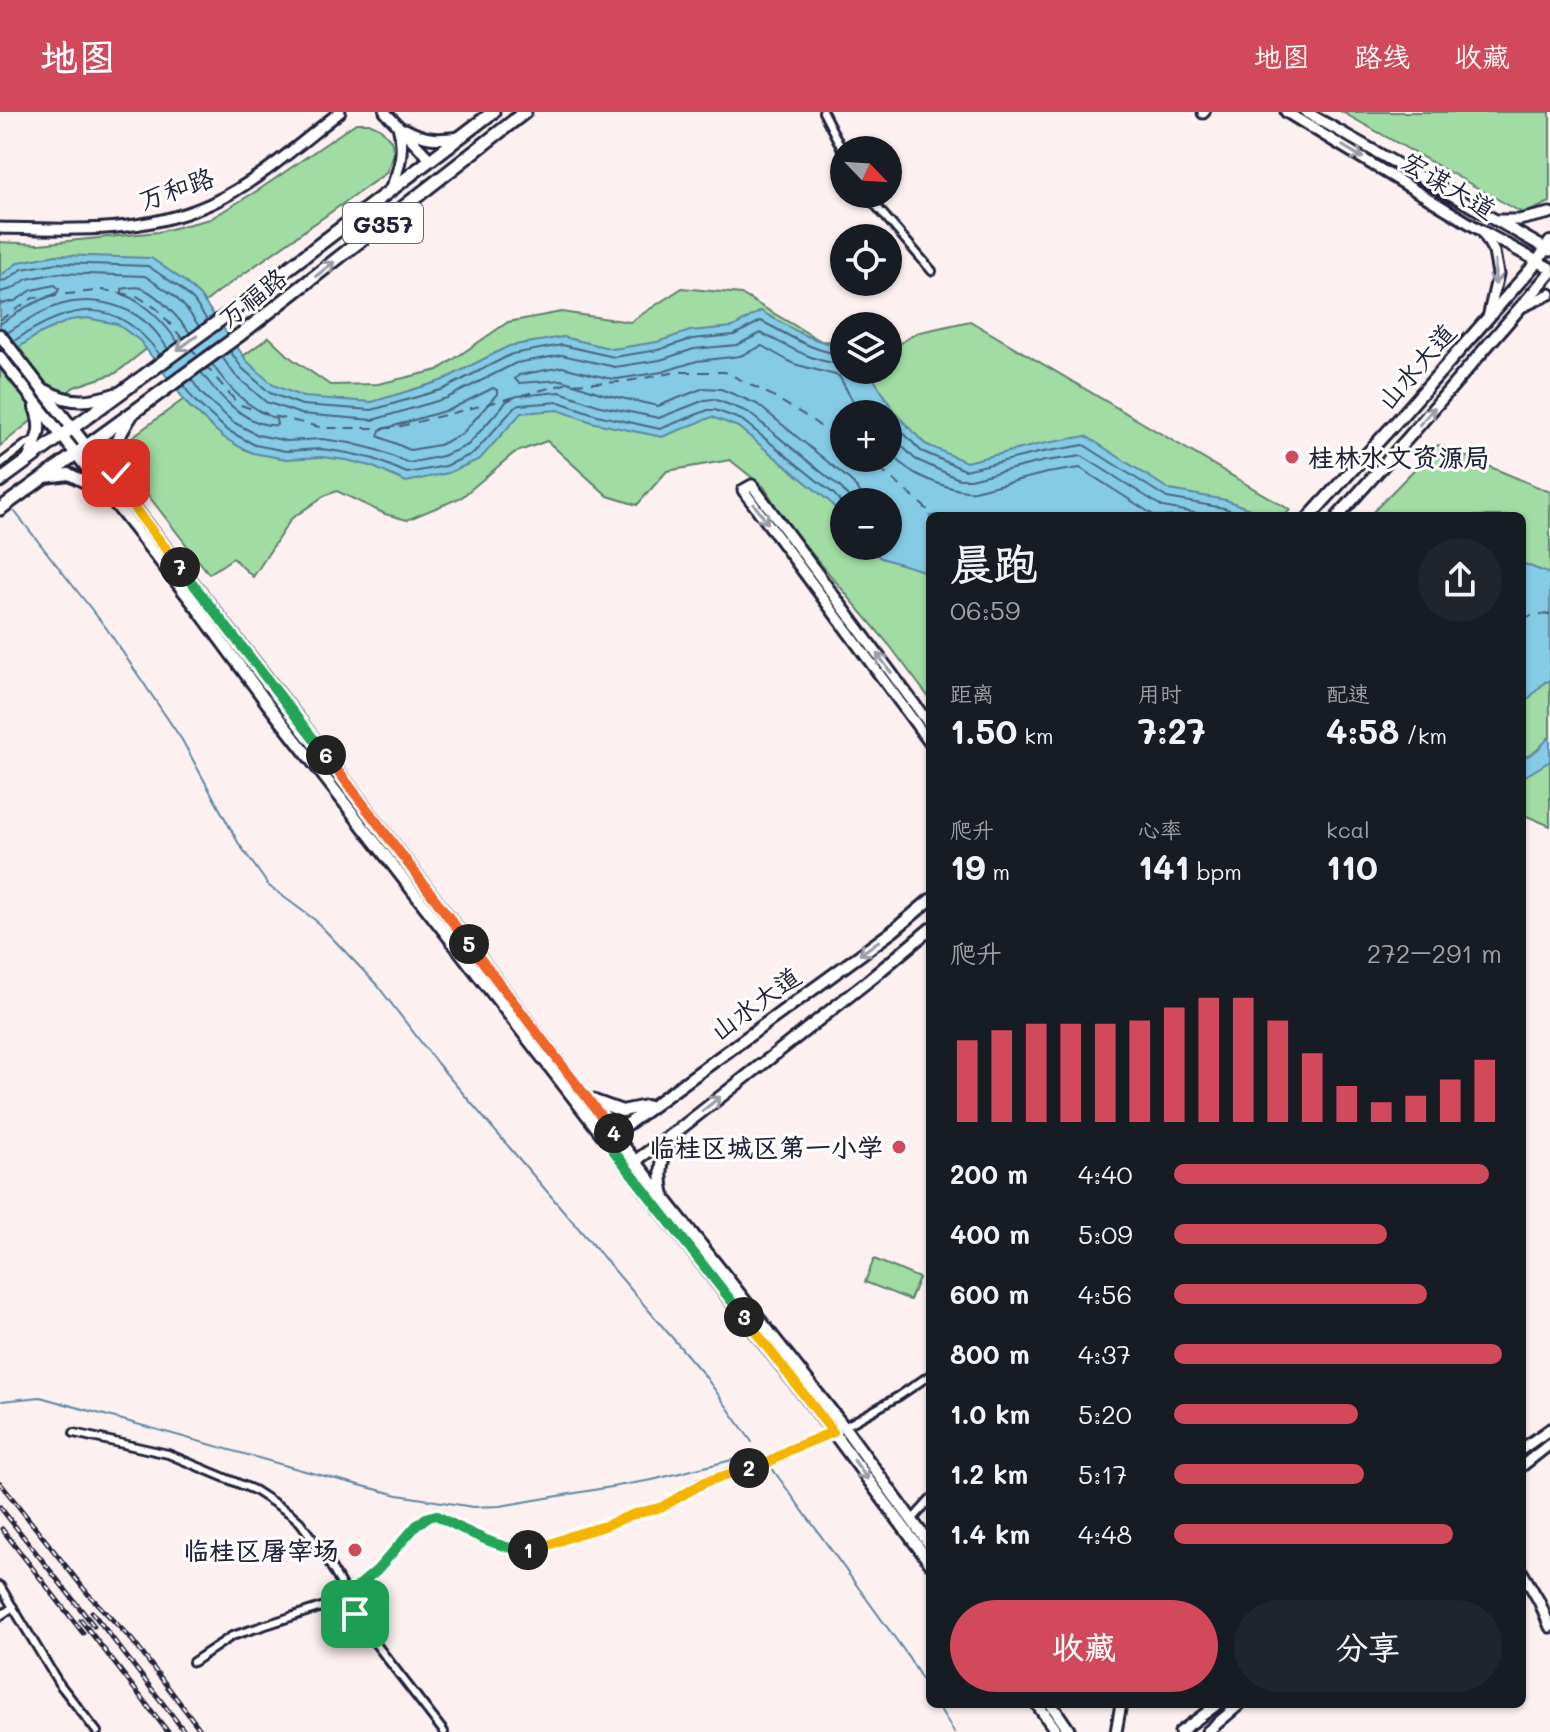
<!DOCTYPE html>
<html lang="zh">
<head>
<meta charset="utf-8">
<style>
	body { margin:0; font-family:Mali,"LXGW WenKai TC",sans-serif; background:#20242c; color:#f1f3f6; height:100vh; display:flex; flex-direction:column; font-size:30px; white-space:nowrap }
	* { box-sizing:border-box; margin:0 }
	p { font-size:26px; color:#9ea1a6 }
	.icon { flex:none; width:44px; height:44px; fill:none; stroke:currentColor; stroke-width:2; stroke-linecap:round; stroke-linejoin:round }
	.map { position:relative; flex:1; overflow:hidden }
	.drawer { position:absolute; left:926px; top:400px; width:600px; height:1196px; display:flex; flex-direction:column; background:#171b24; border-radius:12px; box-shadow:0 2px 6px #0004 }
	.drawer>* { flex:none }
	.needle { width:52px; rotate:115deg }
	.tools { position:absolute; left:830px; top:24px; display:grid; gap:16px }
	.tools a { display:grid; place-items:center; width:72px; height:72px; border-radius:50%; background:#171b24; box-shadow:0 2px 6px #0004; font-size:40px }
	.pin { position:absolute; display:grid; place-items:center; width:68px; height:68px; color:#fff; margin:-34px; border-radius:16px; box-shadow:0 4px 12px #0006 }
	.km { position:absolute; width:40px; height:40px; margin:-20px; border-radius:50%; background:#222; color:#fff; font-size:22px; line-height:40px; text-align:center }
	.round { display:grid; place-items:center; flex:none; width:84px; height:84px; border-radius:42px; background:#20242c }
	.headline { display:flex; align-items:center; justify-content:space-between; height:136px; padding:0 24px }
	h1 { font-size:44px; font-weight:800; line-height:60px }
	.metrics { display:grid; grid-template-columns:repeat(3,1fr); gap:12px; height:136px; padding:8px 24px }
	.metrics div { display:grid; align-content:center }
	.metrics b { font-size:34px; font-weight:800 }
	.metrics small { font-size:22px; font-weight:400 }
	.metrics p { font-size:22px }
	.chart { height:224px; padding:16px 24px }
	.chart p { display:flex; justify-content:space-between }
	.chart svg { width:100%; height:144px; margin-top:8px; stroke:#d1495b; stroke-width:6 }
	.primary-button { display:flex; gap:16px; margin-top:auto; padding:16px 24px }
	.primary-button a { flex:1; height:92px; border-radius:48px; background:#d1495b; color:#fff; font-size:32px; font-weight:800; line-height:92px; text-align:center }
	.primary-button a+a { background:#20242c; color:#f1f3f6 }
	ul { padding:0 24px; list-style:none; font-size:26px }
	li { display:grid; grid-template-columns:128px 96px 1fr; align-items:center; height:60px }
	li i { height:20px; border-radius:10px; background:#d1495b }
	header { display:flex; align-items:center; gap:48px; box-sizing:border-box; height:112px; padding:0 40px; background:#d1495b; color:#fff }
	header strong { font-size:38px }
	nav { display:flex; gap:44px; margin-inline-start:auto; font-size:28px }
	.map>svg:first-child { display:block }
	.green { fill:#a0dca3; stroke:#617f6f; stroke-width:2; fill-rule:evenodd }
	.water { fill:#85cbe6; stroke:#5d87a2; stroke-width:2; fill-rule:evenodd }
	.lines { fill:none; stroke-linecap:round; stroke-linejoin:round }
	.shore { stroke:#4a667f; stroke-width:2 }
	.stream { stroke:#5d87a2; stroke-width:2 }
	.ferry { stroke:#455d77; stroke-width:2; stroke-dasharray:10 8; stroke-linecap:butt }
	.street-casing { stroke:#22223b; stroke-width:12 }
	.secondary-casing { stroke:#22223b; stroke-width:15 }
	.primary-casing { stroke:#22223b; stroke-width:16 }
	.highway-casing { stroke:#22223b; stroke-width:17 }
	.street { stroke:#fff; stroke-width:6 }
	.secondary { stroke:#fff; stroke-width:9 }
	.primary { stroke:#fff; stroke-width:10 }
	.highway { stroke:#fff; stroke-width:11 }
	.rail-casing { stroke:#22223b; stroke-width:5 }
	.rail { stroke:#fff; stroke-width:2; stroke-dasharray:6; stroke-linecap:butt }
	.oneway { stroke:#9c9ca7 }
	.split-1-casing { stroke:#fff; stroke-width:16 }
	.split-2-casing { stroke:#fff; stroke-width:16 }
	.split-3-casing { stroke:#fff; stroke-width:16 }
	.split-4-casing { stroke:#fff; stroke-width:16 }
	.split-5-casing { stroke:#fff; stroke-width:16 }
	.split-6-casing { stroke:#fff; stroke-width:16 }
	.split-7-casing { stroke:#fff; stroke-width:16 }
	.split-8-casing { stroke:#fff; stroke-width:16 }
	.split-1 { stroke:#22a559; stroke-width:10 }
	.split-2 { stroke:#f5b400; stroke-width:10 }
	.split-3 { stroke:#f5b400; stroke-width:10 }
	.split-4 { stroke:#22a559; stroke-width:10 }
	.split-5 { stroke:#f0652b; stroke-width:10 }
	.split-6 { stroke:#f0652b; stroke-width:10 }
	.split-7 { stroke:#22a559; stroke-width:10 }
	.split-8 { stroke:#f5b400; stroke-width:10 }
	.poi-dot { fill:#d1495b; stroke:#fff; stroke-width:3 }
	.labels { text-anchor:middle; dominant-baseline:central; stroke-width:6; stroke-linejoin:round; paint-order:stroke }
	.shield { fill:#fff; stroke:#646476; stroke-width:2 }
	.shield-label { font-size:24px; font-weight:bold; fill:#22223b }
	.street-label { font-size:26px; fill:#22223b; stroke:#fff }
	.poi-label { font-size:26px; font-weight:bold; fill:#22223b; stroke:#fff; text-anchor:end }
</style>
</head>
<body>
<header>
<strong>地图</strong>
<nav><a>地图</a><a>路线</a><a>收藏</a></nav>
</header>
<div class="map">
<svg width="1550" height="1620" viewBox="0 0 1550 1620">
	<rect width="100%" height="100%" fill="#fcf0f0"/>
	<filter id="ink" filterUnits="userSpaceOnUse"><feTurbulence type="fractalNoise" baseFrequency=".0125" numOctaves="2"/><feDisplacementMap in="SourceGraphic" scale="16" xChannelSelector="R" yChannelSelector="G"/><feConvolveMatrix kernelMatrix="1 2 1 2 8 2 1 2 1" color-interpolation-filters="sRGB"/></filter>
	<g filter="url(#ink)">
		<path class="green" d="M1342,0h208v90l-26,12z
			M356,11h13l11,5 11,12 3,13 -8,20 -168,119 -102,81 -42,14 -74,59v-204l39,2 119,-12 52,-13 50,-30z
			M682,176l59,6 80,47 23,1v28h44v-24l7,1 21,-14 54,-12 320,189 -6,6h-354v183l-40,-53 -103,-122 -23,-37 -34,-27 -63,11 -30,34 -29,-9 -61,-55 -33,12 -52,44 -55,23 -22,-6 -48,-23 -13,5 -33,23 -38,58 -20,-19 -24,16 -75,-97 -2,-40 137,-100 22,21 39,27 48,-1 60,-14 70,-48 53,-10 69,10zM844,302h44v44h-44zM844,390h44v44h-44z
			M1438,333l112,47v334l-28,-12v-298h-153z
			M874,1147l45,19 -9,22 -45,-18z"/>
		<path class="water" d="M56,143l95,3 33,23 16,15 48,66 25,23 30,12 69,5 69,-21 68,-35 54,-9 50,12 44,-7 33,-11 43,-4 28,-16c26,15 53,33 83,35v24h24l28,44 29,30 41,18 75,-18 45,-8 84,54 56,10 42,16h-338v57l-49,-15 -16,-12h23v-44h-44v18l-14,-18 -92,-75 -26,-10 -50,20 -67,-14 -37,-13 -37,3 -41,46 -32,14 -42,9 -35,-16 -25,-6 -24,-3 -36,2 -33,-6 -13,-6 -17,-10 -34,-31 -49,-65 -23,-17 -30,-6 -17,2 -31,14 -27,18 -12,10v-86l19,-14zM844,302h44v44h-44z
			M1522,451l28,11v107l-5,1 -23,23z
			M1550,624v25l-28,17v-21c12,-1 20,-12 28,-21z"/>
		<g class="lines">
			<path class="shore" d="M0,169l7,-1 15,-11 35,-6 91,3 31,21 15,14 13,19
				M0,180l12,-3 15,-10 31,-6 87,3 28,19 13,13 13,18
				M0,192l15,-3 17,-11 23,-5 4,4 -2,4 -31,14 -26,17
				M7,221c32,-21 59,-38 98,-30 18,4 35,12 48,26 6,6 10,13 15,20
				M14,229c57,-38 101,-47 146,14
				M178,230c-15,-20 -32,-39 -56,-48v-5c5,-1 14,-3 19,-1 17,6 38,31 49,45
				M230,239l12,17 28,25 32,12 70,5 72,-21 68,-35 50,-9 52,12 44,-7 34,-11 42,-4 27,-14c27,13 52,32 83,33
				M222,245l13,18 31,27 35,12 72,6 74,-22 69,-35 46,-8 53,12 45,-7 34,-11 43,-4 24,-12c27,13 52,30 83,31
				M201,260c16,22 46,56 76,53l-1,-6c-29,-12 -46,-29 -64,-55
				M191,267l11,15 31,28 25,13 29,6 35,-2 28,4 27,7 32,13 34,-7 25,-11 39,-44 10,-5 43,-4 40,14 59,12 46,-18 9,-1 34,13 93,76 12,14
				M183,273l12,16 32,29 28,15 31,6 36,-2 26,4 26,6 33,14 39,-7 28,-13 40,-45 5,-3 40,-3 38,13 63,14 48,-19h7l27,10 93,75 9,12
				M493,276l4,2v4l-35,40 -23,11 -29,5 -32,-14 2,-6 71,-21z
				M860,302l-21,-38 -45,-12 -32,-18 -22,10 -43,5 -35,11 -45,7 -10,-1 -45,-11 -43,8 -4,4 4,4 43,-3 41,14 55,12 46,-18 17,1 36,15 93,76 18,22
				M888,305l33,34 44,19 78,-18 41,-7 83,53 57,10 23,8
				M888,320l27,27 44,20h11l75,-18 37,-5 81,51 48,9
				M888,337c6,6 12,14 19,19 13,10 51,25 67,23l73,-18 33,-5 75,48"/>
			<path class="stream" d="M15,400l92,117 75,111 57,104 30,42 46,34 62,65 60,78 268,313 47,66
				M2,1289l38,-4 265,74 93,24 75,12 27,-1 152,-26 108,-27
				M771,1355l137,189 22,37
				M937,1592l17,28"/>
			<path class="ferry" d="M0,208l33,-22 70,-8 34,6 20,13 26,30
				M190,235l8,10
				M205,253l33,39 35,12 51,12h70l171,-44 57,-2 55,-10h48l44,22 40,24 35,26
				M864,346l27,20 44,38
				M1522,505l28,-3"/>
			<defs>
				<path id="street" d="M823,0l21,41
					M866,82l66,77
					M0,352l25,-19 12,-5
					M844,1315l55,-31 31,-21
					M74,1321l94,21 86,36 37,24 9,8 23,31 26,45 6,16 10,16 79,102
					M912,1408l18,-20
					M0,1474l58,96 39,50
					M0,1504l13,-9
					M193,1550l39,-26 117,-38 8,-11 20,-17 39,-44 10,-8 10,-3c25,15 69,38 98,34l71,-23 26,-11 31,-8 38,-23 29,-11 33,-8 27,-15 45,-18"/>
				<path id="secondary" d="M385,0l45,47
					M1286,0l196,119 68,37
					M1306,0l244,139
					M1203,1l1,-1
					M405,17c21,11 31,11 55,8
					M390,78c10,-21 15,-41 8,-64
					M1494,108h25l31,-7
					M0,116c71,2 143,6 210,-24 48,-22 89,-60 130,-92
					M1484,122l10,18 4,22 -10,44
					M1524,194l26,-12
					M930,613l-178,-240 -9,5 187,253
					M1522,1337l28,-20
					M1522,1354l28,-22
					M1522,1460l17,29 11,26
					M1116,1620l5,-28
					M1180,1620l38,-28
					M1207,1620l33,-28"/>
				<path id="primary" d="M0,223l296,381 285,376 263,335 86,118
					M0,245l197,251 70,95 566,729 97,131
					M45,278c26,15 45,12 73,3
					M28,348c9,-23 16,-28 7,-53
					M45,365l24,-3 32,16
					M120,373c-10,-33 -6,-42 12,-70
					M1310,404l89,-97 138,-157 13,-20
					M1338,404l70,-78 142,-165
					M589,987l33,12 24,-5
					M610,1025l283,-206 37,-31
					M631,1052l46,-33 191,-150 62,-52
					M664,1084c-5,-21 -4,-40 8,-58
					M1037,1592l20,28
					M1051,1592l19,28"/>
				<path id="highway" d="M0,369l227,-166 266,-203
					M0,397l241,-175 284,-222"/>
			</defs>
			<use href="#street" class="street-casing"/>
			<use href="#secondary" class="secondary-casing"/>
			<use href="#primary" class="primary-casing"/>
			<use href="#highway" class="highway-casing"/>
			<use href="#street" class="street"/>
			<use href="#secondary" class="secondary"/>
			<use href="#primary" class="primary"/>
			<use href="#highway" class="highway"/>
			<defs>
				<path id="rail" d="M0,1371l88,111 44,46 70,92
					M0,1395l94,119
					M2,1417l81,104
					M92,1500l93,120
					M81,1508l87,112"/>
			</defs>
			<use href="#rail" class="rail-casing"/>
			<use href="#rail" class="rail"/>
		</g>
		<defs><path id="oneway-shaft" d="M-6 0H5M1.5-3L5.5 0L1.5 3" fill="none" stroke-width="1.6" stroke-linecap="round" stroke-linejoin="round" transform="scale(2)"/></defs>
		<g class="oneway">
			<use href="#oneway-shaft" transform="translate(1353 40) rotate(31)"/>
			<use href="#oneway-shaft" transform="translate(325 157) rotate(-38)"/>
			<use href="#oneway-shaft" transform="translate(1495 161) rotate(90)"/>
			<use href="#oneway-shaft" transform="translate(187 231) rotate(144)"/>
			<use href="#oneway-shaft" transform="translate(1427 304) rotate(-49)"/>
			<use href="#oneway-shaft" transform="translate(761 402) rotate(54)"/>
			<use href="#oneway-shaft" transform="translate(884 551) rotate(-127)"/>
			<use href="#oneway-shaft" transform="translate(869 836) rotate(144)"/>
			<use href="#oneway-shaft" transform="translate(711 992) rotate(-38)"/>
			<use href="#oneway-shaft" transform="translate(861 1358) rotate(54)"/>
		</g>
	</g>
	<g class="lines" filter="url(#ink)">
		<defs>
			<path id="split-1" d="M355,1502l-6,-16 8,-11 20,-17 39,-44 10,-8 10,-3c23,13 66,36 92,35"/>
			<path id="split-2" d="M528,1438l18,-4 28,-11 31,-9 26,-11 31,-8 43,-25 44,-14"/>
			<path id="split-3" d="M744,1205l89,115 -44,18 -25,15 -15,3"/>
			<path id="split-4" d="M614,1021l-9,7 139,177"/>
			<path id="split-5" d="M469,832l145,189"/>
			<path id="split-6" d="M326,643l143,189"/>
			<path id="split-7" d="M180,455l146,188"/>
			<path id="split-8" d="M116,361l5,18 59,76"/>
		</defs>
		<use href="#split-1" class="split-1-casing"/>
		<use href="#split-2" class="split-2-casing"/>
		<use href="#split-3" class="split-3-casing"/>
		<use href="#split-4" class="split-4-casing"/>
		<use href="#split-5" class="split-5-casing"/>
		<use href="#split-6" class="split-6-casing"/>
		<use href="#split-7" class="split-7-casing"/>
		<use href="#split-8" class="split-8-casing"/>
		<use href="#split-1" class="split-1"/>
		<use href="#split-2" class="split-2"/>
		<use href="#split-3" class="split-3"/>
		<use href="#split-4" class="split-4"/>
		<use href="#split-5" class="split-5"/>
		<use href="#split-6" class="split-6"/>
		<use href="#split-7" class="split-7"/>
		<use href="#split-8" class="split-8"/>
	</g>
	<g class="poi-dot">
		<circle cx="1292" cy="345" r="8"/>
		<circle cx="899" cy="1035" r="8"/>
		<circle cx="355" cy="1438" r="8"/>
	</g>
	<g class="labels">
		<rect class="shield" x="343" y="91" width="80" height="40" rx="6"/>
		<g class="shield-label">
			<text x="383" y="111">G357</text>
		</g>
		<g class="street-label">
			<text transform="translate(1449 73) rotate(31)">宏谋大道</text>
			<text transform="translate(176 76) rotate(-19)">万和路</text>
			<text transform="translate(252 185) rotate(-38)">万福路</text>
			<text transform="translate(1416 254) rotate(-49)">山水大道</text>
			<text transform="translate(755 891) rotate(-36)">山水大道</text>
		</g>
		<g class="poi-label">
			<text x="1308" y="345" text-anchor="start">桂林水文资源局</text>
			<text x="883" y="1035">临桂区城区第一小学</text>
			<text x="339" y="1438">临桂区屠宰场</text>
		</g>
	</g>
</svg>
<div class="tools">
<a><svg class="needle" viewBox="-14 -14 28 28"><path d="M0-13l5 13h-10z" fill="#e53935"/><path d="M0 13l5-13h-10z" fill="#9ea1a6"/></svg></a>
<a><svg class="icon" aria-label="locate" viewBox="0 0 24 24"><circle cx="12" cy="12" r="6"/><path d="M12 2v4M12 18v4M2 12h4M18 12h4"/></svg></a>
<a><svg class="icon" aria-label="layers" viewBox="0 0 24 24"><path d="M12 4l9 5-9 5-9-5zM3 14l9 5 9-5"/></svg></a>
<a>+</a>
<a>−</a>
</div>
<div class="pin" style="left:355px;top:1502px;background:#1e9e55"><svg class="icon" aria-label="arrive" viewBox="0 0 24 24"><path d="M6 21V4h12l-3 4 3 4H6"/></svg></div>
<div class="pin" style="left:116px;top:361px;background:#d93025"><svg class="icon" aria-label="check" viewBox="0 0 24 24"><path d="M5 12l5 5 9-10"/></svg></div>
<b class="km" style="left:528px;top:1438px">1</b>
<b class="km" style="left:749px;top:1356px">2</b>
<b class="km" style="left:744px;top:1205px">3</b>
<b class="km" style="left:614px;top:1021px">4</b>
<b class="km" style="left:469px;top:832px">5</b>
<b class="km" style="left:326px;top:643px">6</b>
<b class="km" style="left:180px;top:455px">7</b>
<section class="drawer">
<div class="headline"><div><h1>晨跑</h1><p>06:59</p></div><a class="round"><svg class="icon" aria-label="share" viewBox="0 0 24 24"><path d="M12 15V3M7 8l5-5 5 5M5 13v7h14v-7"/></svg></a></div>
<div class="metrics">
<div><p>距离</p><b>1.50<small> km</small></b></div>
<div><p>用时</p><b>7:27</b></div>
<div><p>配速</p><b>4:58<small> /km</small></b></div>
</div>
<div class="metrics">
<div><p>爬升</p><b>19<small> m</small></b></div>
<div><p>心率</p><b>141<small> bpm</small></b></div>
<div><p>kcal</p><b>110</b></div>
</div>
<div class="chart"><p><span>爬升</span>272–291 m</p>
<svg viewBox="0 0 160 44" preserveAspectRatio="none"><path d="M5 44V19M15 44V16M25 44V14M35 44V14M45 44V14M55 44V13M65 44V9M75 44V6M85 44V6M95 44V13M105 44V23M115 44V33M125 44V38M135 44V36M145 44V31M155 44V25"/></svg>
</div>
<ul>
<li><b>200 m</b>4:40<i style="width:96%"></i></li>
<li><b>400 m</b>5:09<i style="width:65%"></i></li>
<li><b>600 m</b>4:56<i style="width:77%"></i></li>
<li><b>800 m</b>4:37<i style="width:100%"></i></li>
<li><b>1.0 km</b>5:20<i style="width:56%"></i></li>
<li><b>1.2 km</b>5:17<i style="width:58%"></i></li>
<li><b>1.4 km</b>4:48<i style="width:85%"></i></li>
</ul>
<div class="primary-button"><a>收藏</a><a>分享</a></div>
</section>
</div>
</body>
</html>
